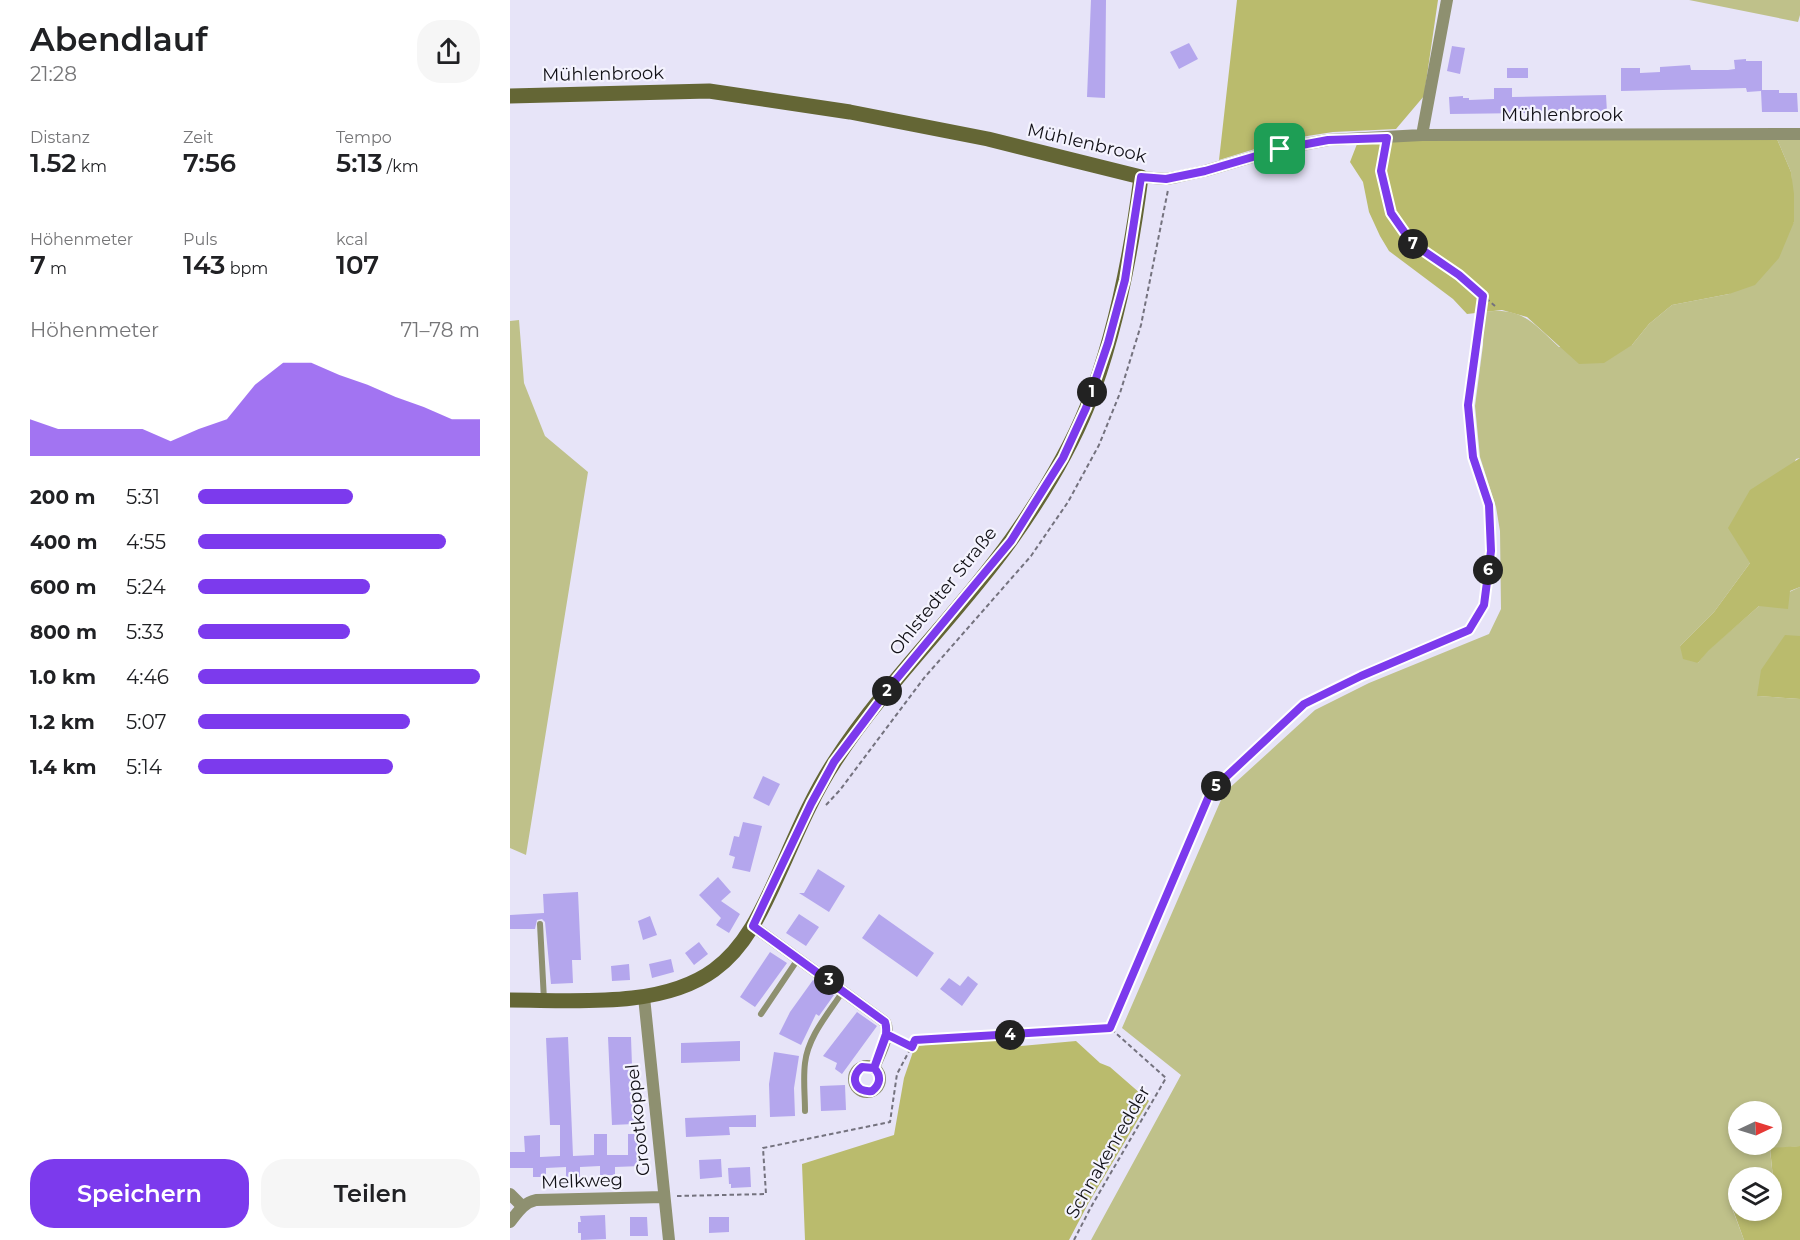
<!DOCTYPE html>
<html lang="de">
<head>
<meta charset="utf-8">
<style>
	body { margin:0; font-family:Montserrat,sans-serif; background:#f6f6f6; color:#202124; height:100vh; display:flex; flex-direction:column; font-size:22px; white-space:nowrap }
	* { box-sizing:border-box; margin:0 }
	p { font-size:20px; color:#757577 }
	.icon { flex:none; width:33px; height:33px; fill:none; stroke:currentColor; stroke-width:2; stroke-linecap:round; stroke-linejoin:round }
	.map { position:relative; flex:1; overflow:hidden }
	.drawer { display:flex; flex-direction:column; background:#fff; width:510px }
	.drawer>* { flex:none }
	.needle { width:39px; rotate:86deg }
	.buttons { position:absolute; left:1218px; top:1101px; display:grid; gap:12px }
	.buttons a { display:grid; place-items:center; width:54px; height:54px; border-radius:50%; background:#fff; box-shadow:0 3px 9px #0003; font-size:30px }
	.pin { position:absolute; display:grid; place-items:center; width:51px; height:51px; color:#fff; margin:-26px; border-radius:12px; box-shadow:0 3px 9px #0006 }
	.km { position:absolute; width:30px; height:30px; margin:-15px; border-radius:50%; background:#222; color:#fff; font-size:16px; line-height:30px; text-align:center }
	.round { display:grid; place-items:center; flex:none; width:63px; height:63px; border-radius:24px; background:#f6f6f6 }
	.head { display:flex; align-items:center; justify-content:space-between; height:102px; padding:0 30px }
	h1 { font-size:33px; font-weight:600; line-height:45px }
	.metrics { display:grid; grid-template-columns:repeat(3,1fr); gap:9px; height:102px; padding:6px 30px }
	.metrics div { display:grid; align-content:center }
	.metrics b { font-size:26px; font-weight:600 }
	.metrics small { font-size:16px; font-weight:400 }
	.metrics p { font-size:16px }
	.chart { height:168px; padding:12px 30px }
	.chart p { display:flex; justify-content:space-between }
	.chart svg { width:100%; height:108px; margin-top:6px; fill:#7c3aed; opacity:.7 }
	.action { display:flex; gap:12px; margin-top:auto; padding:12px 30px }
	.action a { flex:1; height:69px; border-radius:24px; background:#7c3aed; color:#fff; font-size:24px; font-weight:600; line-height:69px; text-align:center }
	.action a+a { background:#f6f6f6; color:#202124 }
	ul { padding:0 30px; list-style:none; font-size:20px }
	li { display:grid; grid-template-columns:96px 72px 1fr; align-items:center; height:45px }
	li i { height:15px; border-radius:8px; background:#7c3aed }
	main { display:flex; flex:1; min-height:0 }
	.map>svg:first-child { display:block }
	.green { fill:#bfc18a; fill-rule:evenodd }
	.forest { fill:#babb6d }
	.building { fill:#b4a6ed }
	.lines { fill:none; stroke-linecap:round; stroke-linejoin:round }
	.path { stroke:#74727e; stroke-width:2; stroke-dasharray:4.5 3; stroke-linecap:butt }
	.lane { stroke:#8e9070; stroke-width:6 }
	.street { stroke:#8e9070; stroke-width:12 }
	.secondary { stroke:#646635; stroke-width:15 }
	.route-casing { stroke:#fff; stroke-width:12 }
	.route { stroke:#7c3aed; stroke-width:8 }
	.labels { text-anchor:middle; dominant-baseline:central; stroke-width:4.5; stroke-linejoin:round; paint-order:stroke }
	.street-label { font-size:18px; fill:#121117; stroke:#f4f3fe }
</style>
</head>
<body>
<main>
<section class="drawer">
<div class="head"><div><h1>Abendlauf</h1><p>21:28</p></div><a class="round"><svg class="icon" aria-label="share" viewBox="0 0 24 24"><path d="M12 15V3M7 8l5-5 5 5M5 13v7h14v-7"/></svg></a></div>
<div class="metrics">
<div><p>Distanz</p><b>1.52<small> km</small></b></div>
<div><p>Zeit</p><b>7:56</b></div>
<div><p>Tempo</p><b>5:13<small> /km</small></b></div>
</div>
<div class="metrics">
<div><p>Höhenmeter</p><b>7<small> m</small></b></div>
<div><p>Puls</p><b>143<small> bpm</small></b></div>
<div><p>kcal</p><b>107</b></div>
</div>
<div class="chart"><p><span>Höhenmeter</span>71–78 m</p>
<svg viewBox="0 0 160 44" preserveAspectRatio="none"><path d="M0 44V29L10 33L20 33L30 33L40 33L50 38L60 33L70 29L80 15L90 6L100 6L110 11L120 15L130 20L140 24L150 29L160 29V44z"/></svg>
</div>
<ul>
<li><b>200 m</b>5:31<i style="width:55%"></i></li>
<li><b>400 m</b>4:55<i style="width:88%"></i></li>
<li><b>600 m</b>5:24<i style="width:61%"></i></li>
<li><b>800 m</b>5:33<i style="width:54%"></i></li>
<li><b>1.0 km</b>4:46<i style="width:100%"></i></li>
<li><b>1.2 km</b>5:07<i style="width:75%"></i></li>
<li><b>1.4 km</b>5:14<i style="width:69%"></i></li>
</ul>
<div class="action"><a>Speichern</a><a>Teilen</a></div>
</section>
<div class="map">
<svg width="1290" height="1240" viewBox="0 0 1290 1240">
	<rect width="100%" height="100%" fill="#e7e4f8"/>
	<path class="green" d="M1179,0h111v15l-2,7z
		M1267,139l23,1v318l-4,1 -46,104 -36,49 -34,34 18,17 9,-12 52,-45 41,-19v49h-15l-27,60 42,3v447l-30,3 5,49 -3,1v-21h-34v28l-6,2 12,32h-653l90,-165 -59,-47 102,-235 91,-83 54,-27 120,-49 12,-25 -1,-78 -4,-24 -16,-50 -5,-51 8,-61 1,-33c39,-5 49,11 75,35l73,-2 17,-21 23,-19 57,-11 65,-72 -3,-50zM1228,1112h34v32h-34z
		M9,320l5,63 21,53 43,36 -62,383 -16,-7v-527z"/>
	<path class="forest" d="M727,0h201l-14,96 -28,33 -63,3 -45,7 -69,21z
		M868,134l399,5 14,33 3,22v28l-15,36 -24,27 -26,9 -57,11 -23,19 -17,21 -28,18 -25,1 -52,-47 -25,-7 -35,4 -14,-15 -64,-48 -9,-15 -11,-24 -6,-30 -13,-20 7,-18z
		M1290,458v129l-10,4 -2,18 -29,-3 -51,45 -10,12 -15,-4 -3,-13 34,-34 36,-49 -22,-35 22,-38z
		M1275,635l15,1v63l-43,-3 4,-26z
		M478,1039l33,7 55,-5 24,22 10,4 39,34 -61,103 -19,36h-264l-3,-76 92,-29 10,-57 11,-32z
		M1290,1146v94h-56l-12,-33 6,-1v4h34v-11l3,-1 -5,-50z"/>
	<path class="building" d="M581,0h15l-1,98 -18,-1z
		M679,43l9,16 -19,10 -9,-17z
		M942,46l13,2 -5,26 -13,-3z
		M1236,59v2h16v29h17v3h18l1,19h-36l-1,-21 -14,1 -1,-4 -125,3v-23h19v5l20,-1v-5l30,-2 1,5h37l7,-1 -1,-9z
		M997,68h21v10h-21z
		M984,88h18v9l94,-2 1,17 -157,2 -1,-17 14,-1v2h6v2l25,-1z
		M253,776l17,8 -11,22 -16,-8z
		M233,822l19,4 -12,46 -18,-4 3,-11 -6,-2 5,-19 5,1z
		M308,869l27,17 -16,26 -30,-19h5z
		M208,877l13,15 -10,9 19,13 -11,19 -13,-8 5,-7 -22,-23z
		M68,892l3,68h-9l1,23 -22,1 -6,-62 -3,-3 -5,1 -2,9h-25v-14l34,-2 -1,-19z
		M289,914l20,13 -13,19 -20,-13z
		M369,914l55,39 -17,24 -55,-39z
		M140,916l7,19 -14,5 -5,-19z
		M189,942l9,12 -14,11 -9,-12z
		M260,952l17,11 -32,44 -15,-10z
		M161,959l3,13 -22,6 -3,-14z
		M119,964l1,16 -18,1 -1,-15z
		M458,976l10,8 -16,22 -22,-17 9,-11 11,8z
		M303,980l21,15 -15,21 -3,-2 -15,31 -22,-11 11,-22z
		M347,1012l20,14 -35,48 -7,-5 2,-6 -14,-7z
		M58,1037l5,119 21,-1v-21h13v21h21v-21h12l1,32 -26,1v8h-15v-9l-20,1v10h-14v-10l-20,1v9h-13v-9h-23v-16h15l-1,-16 16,-1v22l20,-1v-31h-10l-4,-87z
		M98,1037h23l3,87 -22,1z
		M230,1041v20l-59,2v-20z
		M264,1052l25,4 -5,32 1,28 -25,1 -1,-33z
		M335,1085l1,25 -25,1 -1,-25z
		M246,1115v12h-27l1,8 -44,2 -1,-19z
		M211,1159l1,18 -22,2 -1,-19z
		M240,1167l1,20 -20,1v-4h-2l-1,-16z
		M95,1215l1,24 -25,1v-7h-3v-11h3l-1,-6z
		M120,1217h17l1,19h-18z
		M199,1217h20v15l-20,1z"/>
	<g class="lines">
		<path class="path" d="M875,149l-4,22 10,42 20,30 48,32 36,31
			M316,805l14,-15 84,-112 107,-122 37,-54 31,-57 21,-52 21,-68 27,-135
			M388,1040l14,7
			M167,1196l89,-2 -3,-46 127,-26 7,-48 18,-34 195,-12
			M564,1240l17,-33 75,-129 -56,-50 101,-237 93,-87 57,-28 108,-46 14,-25 8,-54 -2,-46 -16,-48 -5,-52 15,-109"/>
		<path class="lane" d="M30,924l4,76
			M251,1014l37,-55
			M295,1111c0,-16 -2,-32 0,-48 3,-27 24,-50 38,-72"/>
		<path class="street" d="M912,135l25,-135
			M631,177l25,2 11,-2 28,-6 75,-22 48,-9 94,-5 378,-1
			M243,926l132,96c6,13 -6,33 -11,46
			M134,997l25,243
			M344 1079a13 13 0 1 1 26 0a13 13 0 1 1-26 0Z
			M0,1194l12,12
			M0,1222c8,-10 13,-19 26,-22l128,-3"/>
		<path class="secondary" d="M0,96l199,-5 141,21 138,27 153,38c-10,78 -25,157 -54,230 -19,47 -47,92 -76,133 -55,77 -125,142 -176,221 -21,32 -36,67 -51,101 -18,39 -35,83 -70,108 -53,39 -141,30 -204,30"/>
	</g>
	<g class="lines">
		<defs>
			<path id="route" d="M770,149l-75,22 -39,8 -25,-2 -16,103 -17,63 -22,65 -23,50 -52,83 -117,141 -60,80 -23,42 -58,122 132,96c2,5 1,9 1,14l-12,32 -12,-1c-13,10 -7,26 10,24 8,-6 10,-15 2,-23l12,-34 26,13 3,-7 195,-12 101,-237 93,-87 57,-28 108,-46 15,-25 7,-54 -2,-46 -16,-48 -5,-52 15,-109 -24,-21 -47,-32 -21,-30 -10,-42 6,-33 -59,2 -48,9"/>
		</defs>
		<use href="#route" class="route-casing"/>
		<use href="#route" class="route"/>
	</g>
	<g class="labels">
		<g class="street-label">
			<text transform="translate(93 74) rotate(-1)">Mühlenbrook</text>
			<text x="1052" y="115">Mühlenbrook</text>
			<text transform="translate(577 143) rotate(13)">Mühlenbrook</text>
			<text transform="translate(433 591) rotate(-51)">Ohlstedter Straße</text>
			<text transform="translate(128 1120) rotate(-96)">Grootkoppel</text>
			<text transform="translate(598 1152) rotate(-60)">Schnakenredder</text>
			<text transform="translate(72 1181) rotate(-2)">Melkweg</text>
		</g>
	</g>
</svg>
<div class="buttons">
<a><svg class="needle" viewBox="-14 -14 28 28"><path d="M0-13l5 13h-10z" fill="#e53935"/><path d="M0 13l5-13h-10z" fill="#757577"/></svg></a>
<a><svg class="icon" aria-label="layers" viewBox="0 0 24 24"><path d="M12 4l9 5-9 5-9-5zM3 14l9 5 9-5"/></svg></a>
</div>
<div class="pin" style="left:770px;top:149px;background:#1e9e55"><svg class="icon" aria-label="arrive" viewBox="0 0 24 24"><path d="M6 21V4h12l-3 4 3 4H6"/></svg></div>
<b class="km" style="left:582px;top:392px">1</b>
<b class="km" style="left:377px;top:691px">2</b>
<b class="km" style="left:319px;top:980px">3</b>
<b class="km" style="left:500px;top:1035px">4</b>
<b class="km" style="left:706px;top:786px">5</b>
<b class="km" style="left:978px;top:570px">6</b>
<b class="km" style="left:903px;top:244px">7</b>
</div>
</main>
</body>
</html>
